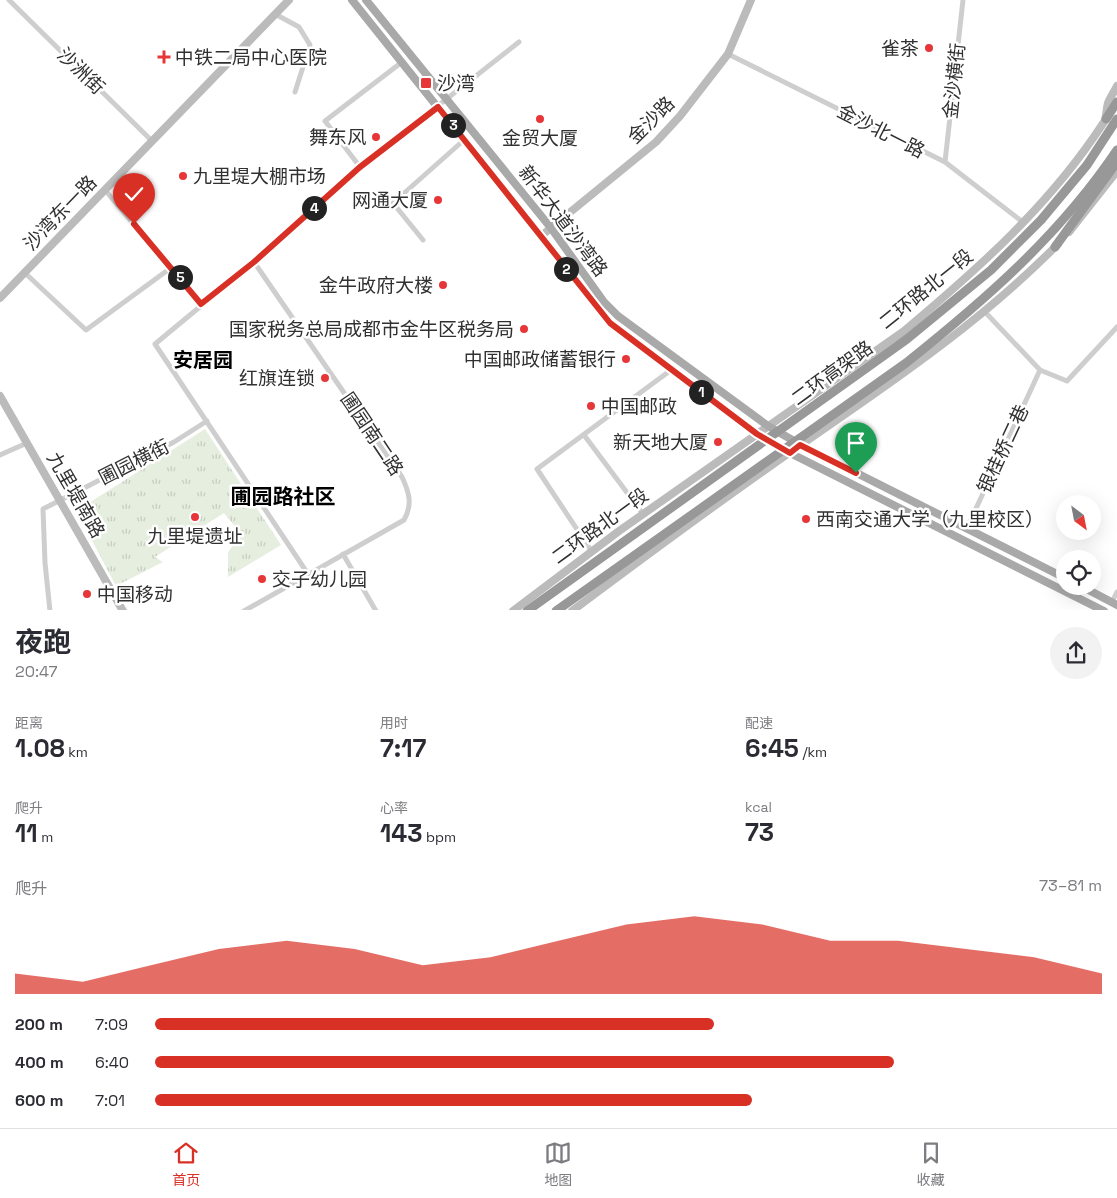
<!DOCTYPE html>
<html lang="zh">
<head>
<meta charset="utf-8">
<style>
	body { margin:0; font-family:"Space Grotesk","Noto Sans SC",sans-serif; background:#f2f2f3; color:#2b2b33; height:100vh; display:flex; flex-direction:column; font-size:19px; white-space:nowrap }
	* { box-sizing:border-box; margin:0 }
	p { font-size:16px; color:#7c7c81 }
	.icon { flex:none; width:28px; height:28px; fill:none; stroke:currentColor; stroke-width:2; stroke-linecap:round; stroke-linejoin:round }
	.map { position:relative; height:610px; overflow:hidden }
	.sheet { display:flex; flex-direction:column; background:#fff; flex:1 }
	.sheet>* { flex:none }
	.needle { width:32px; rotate:148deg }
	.fabs { position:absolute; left:1056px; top:495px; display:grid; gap:10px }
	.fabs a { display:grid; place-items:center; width:45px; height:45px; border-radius:50%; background:#fff; box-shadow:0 5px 20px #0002; font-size:25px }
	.pin { position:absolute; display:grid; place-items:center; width:42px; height:42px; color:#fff; margin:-51px -21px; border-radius:50% 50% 50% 0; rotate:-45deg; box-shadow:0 0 5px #0007 }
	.pin .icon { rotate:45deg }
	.km { position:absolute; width:25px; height:25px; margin:-12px; border-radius:50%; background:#222; color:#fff; font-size:14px; line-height:25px; text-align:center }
	.round { display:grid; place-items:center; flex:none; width:52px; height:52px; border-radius:26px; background:#f2f2f3 }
	.summary { display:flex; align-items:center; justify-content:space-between; height:85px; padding:0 15px }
	h1 { font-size:28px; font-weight:700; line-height:38px }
	.stats { display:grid; grid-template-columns:repeat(3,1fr); gap:8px; height:85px; padding:5px 15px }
	.stats div { display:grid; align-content:center }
	.stats b { font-size:25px; font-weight:700 }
	.stats small { font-size:14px; font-weight:400 }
	.stats p { font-size:14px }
	.chart { height:140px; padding:10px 15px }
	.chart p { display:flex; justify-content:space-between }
	.chart svg { width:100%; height:90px; margin-top:5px; fill:#d93025; opacity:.7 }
	ul { padding:0 15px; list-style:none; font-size:16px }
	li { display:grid; grid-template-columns:80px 60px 1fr; align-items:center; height:38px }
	li i { height:12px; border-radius:6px; background:#d93025 }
	.tab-bar { display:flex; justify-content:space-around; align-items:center; height:70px; border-top:1px solid #e1e1e2; background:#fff; font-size:14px; color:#7c7c81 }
	.tab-bar a { display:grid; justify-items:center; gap:2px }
	.tab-bar .current { color:#d93025 }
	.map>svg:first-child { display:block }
	.park { fill:url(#park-tufts) }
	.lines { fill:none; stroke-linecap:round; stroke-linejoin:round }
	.street { stroke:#cecece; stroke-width:5 }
	.secondary { stroke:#bbb; stroke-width:8 }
	.primary { stroke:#a9a9a9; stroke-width:8 }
	.highway { stroke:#989898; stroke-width:9 }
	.highway-bridge { stroke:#989898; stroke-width:9 }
	.route-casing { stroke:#fff; stroke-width:10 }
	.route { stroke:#d93025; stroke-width:6 }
	.poi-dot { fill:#e63637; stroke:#fff; stroke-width:2 }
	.labels { text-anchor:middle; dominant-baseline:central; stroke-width:5; stroke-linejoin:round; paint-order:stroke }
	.poi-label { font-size:19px; fill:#313131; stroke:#fff; text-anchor:end }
	.street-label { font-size:19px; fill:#313131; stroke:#fff }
	.neighbourhood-label { font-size:20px; font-weight:bold; fill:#000; stroke:#fff }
	.quarter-label { font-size:21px; font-weight:bold; fill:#000; stroke:#fff }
</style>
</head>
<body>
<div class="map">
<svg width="1117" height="611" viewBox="0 0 1117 611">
	<defs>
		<pattern id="park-tufts" width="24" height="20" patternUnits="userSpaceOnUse" patternTransform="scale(1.25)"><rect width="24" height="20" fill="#e6eee0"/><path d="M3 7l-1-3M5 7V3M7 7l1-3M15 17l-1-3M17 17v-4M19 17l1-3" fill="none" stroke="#c6cdc1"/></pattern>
	</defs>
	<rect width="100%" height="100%" fill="#fff"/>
	<path class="park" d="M205,429l76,116 -53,32v-24l12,-20 -16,-20 -69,44 8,5 -47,24 -36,-68 4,-12z"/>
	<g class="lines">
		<path class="street" d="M9,0l143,141
			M275,14l24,13 11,18 -15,47
			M728,54l217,108 79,61
			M945,162l18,-162
			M360,167l-35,-46 77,-59
			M105,190l96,114
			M423,240l-30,-37 71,-63
			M25,273l61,57 86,-63
			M985,312l55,58 27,11 50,-54
			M584,435l59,79
			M0,455l27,-12
			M967,528l73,-158
			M592,552l-55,-83 134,-99
			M343,554l33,57
			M308,574l-153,-230 99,-82 106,-95 159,-125
			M1112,602l5,-10
			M50,611l-5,-48 -2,-54 131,-67 33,-21
			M244,611l160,-91c9,-16 5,-28 -2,-43l-148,-215"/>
		<path class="secondary" d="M1069,232l48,-61
			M541,236l115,-94 24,-26 48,-62 23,-54
			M0,298l289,-298
			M0,396l123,215
			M513,611l106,-80 285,-200c75,-63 146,-126 200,-209 3,-6 2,-13 4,-19 2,-5 6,-11 9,-17
			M572,611c76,-57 152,-113 230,-167 90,-62 179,-122 256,-200"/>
		<path class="primary" d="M352,0l258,323 147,111 33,19 314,158
			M366,0l185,228 53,74 14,14 150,110 33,19 264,133
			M1081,586l36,19"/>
		<path class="highway" d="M1106,119l11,-17
			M1055,247l62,-85"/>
		<path class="highway-bridge" d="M527,611l380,-272 84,-69 50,-50 46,-55 30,-46
			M556,611l350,-248c79,-63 154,-128 211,-213"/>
	</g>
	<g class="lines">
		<defs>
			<path id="route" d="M134,224l67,80 53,-42 106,-95 78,-60 172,216 147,111 33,19 10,-8 56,28"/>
		</defs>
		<use href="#route" class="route-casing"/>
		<use href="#route" class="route"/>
	</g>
	<g class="poi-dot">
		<circle cx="929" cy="48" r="5"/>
		<path d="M161.5 49.5h5v5h5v5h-5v5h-5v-5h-5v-5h5z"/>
		<rect x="420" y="77" width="12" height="12" rx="2.5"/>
		<circle cx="540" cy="119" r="5"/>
		<circle cx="376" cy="137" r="5"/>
		<circle cx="183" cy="176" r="5"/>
		<circle cx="438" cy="200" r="5"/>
		<circle cx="443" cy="285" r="5"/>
		<circle cx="524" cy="329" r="5"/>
		<circle cx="626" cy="359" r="5"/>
		<circle cx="325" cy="378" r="5"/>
		<circle cx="591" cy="406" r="5"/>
		<circle cx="718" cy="442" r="5"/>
		<circle cx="195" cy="517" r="5"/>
		<circle cx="806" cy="519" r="5"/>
		<circle cx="262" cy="579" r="5"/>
		<circle cx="87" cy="594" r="5"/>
	</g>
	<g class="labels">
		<g class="poi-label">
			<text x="919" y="48">雀茶</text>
			<text x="175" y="57" text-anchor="start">中铁二局中心医院</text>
			<text x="437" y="83" text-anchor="start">沙湾</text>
			<text x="366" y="137">舞东风</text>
			<text x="540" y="138" text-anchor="middle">金贸大厦</text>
			<text x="193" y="176" text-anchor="start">九里堤大棚市场</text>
			<text x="428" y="200">网通大厦</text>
			<text x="433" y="285">金牛政府大楼</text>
			<text x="514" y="329">国家税务总局成都市金牛区税务局</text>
			<text x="616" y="359">中国邮政储蓄银行</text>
			<text x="315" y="378">红旗连锁</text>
			<text x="601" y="406" text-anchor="start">中国邮政</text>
			<text x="708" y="442">新天地大厦</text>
			<text x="816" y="519" text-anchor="start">西南交通大学（九里校区）</text>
			<text x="195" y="536" text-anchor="middle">九里堤遗址</text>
			<text x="272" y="579" text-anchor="start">交子幼儿园</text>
			<text x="97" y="594" text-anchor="start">中国移动</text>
		</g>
		<g class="street-label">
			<text transform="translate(81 71) rotate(44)">沙洲街</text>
			<text transform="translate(954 81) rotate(-84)">金沙横街</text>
			<text transform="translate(651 120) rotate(-45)">金沙路</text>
			<text transform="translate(881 131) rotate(27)">金沙北一路</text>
			<text transform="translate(60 213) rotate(-46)">沙湾东一路</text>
			<text transform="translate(563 221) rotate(53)">新华大道沙湾路</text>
			<text transform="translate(926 289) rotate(-39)">二环路北一段</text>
			<text transform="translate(832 373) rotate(-36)">二环高架路</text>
			<text transform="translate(372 434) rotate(56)">圃园南二路</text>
			<text transform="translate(1003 449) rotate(-65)">银桂桥二巷</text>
			<text transform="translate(134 462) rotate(-27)">圃园横街</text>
			<text transform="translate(76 495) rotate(60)">九里堤南路</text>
			<text transform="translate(600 526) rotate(-36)">二环路北一段</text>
		</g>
		<g class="neighbourhood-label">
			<text x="203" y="360">安居园</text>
		</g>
		<g class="quarter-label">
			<text x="283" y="496">圃园路社区</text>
		</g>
	</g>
</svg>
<div class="fabs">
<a><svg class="needle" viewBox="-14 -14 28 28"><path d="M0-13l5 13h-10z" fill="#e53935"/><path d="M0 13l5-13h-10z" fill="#7c7c81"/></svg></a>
<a><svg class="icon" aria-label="locate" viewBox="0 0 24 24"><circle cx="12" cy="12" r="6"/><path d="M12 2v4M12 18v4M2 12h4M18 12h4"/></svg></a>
</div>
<div class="pin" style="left:856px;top:473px;background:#1e9e55"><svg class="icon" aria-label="arrive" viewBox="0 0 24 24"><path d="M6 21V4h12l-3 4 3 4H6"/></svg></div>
<div class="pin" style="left:134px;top:224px;background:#d93025"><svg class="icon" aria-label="check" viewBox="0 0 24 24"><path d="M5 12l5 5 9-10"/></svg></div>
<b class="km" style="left:701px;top:392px">1</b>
<b class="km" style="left:566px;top:269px">2</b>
<b class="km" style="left:453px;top:125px">3</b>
<b class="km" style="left:314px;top:208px">4</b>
<b class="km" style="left:180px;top:277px">5</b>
</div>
<section class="sheet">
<div class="summary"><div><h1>夜跑</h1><p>20:47</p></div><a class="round"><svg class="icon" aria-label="share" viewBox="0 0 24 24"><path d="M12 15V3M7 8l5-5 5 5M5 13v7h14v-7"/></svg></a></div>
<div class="stats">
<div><p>距离</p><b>1.08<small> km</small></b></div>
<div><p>用时</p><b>7:17</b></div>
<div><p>配速</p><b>6:45<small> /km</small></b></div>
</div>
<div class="stats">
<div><p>爬升</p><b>11<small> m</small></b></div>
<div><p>心率</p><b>143<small> bpm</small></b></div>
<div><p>kcal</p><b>73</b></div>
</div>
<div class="chart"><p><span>爬升</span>73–81 m</p>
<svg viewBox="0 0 160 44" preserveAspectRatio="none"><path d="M0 44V34L10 38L20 30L30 22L40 18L50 22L60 30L70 26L80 18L90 10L100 6L110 10L120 18L130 18L140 22L150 26L160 34V44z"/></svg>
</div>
<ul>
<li><b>200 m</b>7:09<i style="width:59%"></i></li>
<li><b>400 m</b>6:40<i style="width:78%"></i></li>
<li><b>600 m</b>7:01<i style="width:63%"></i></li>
</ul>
</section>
<nav class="tab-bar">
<a class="current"><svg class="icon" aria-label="home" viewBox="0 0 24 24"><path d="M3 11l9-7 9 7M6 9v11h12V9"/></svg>首页</a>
<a><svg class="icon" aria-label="map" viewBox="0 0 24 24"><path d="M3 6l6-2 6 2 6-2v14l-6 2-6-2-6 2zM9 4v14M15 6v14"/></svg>地图</a>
<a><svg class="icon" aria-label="saved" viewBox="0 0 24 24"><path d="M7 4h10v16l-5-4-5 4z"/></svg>收藏</a>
</nav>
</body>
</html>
